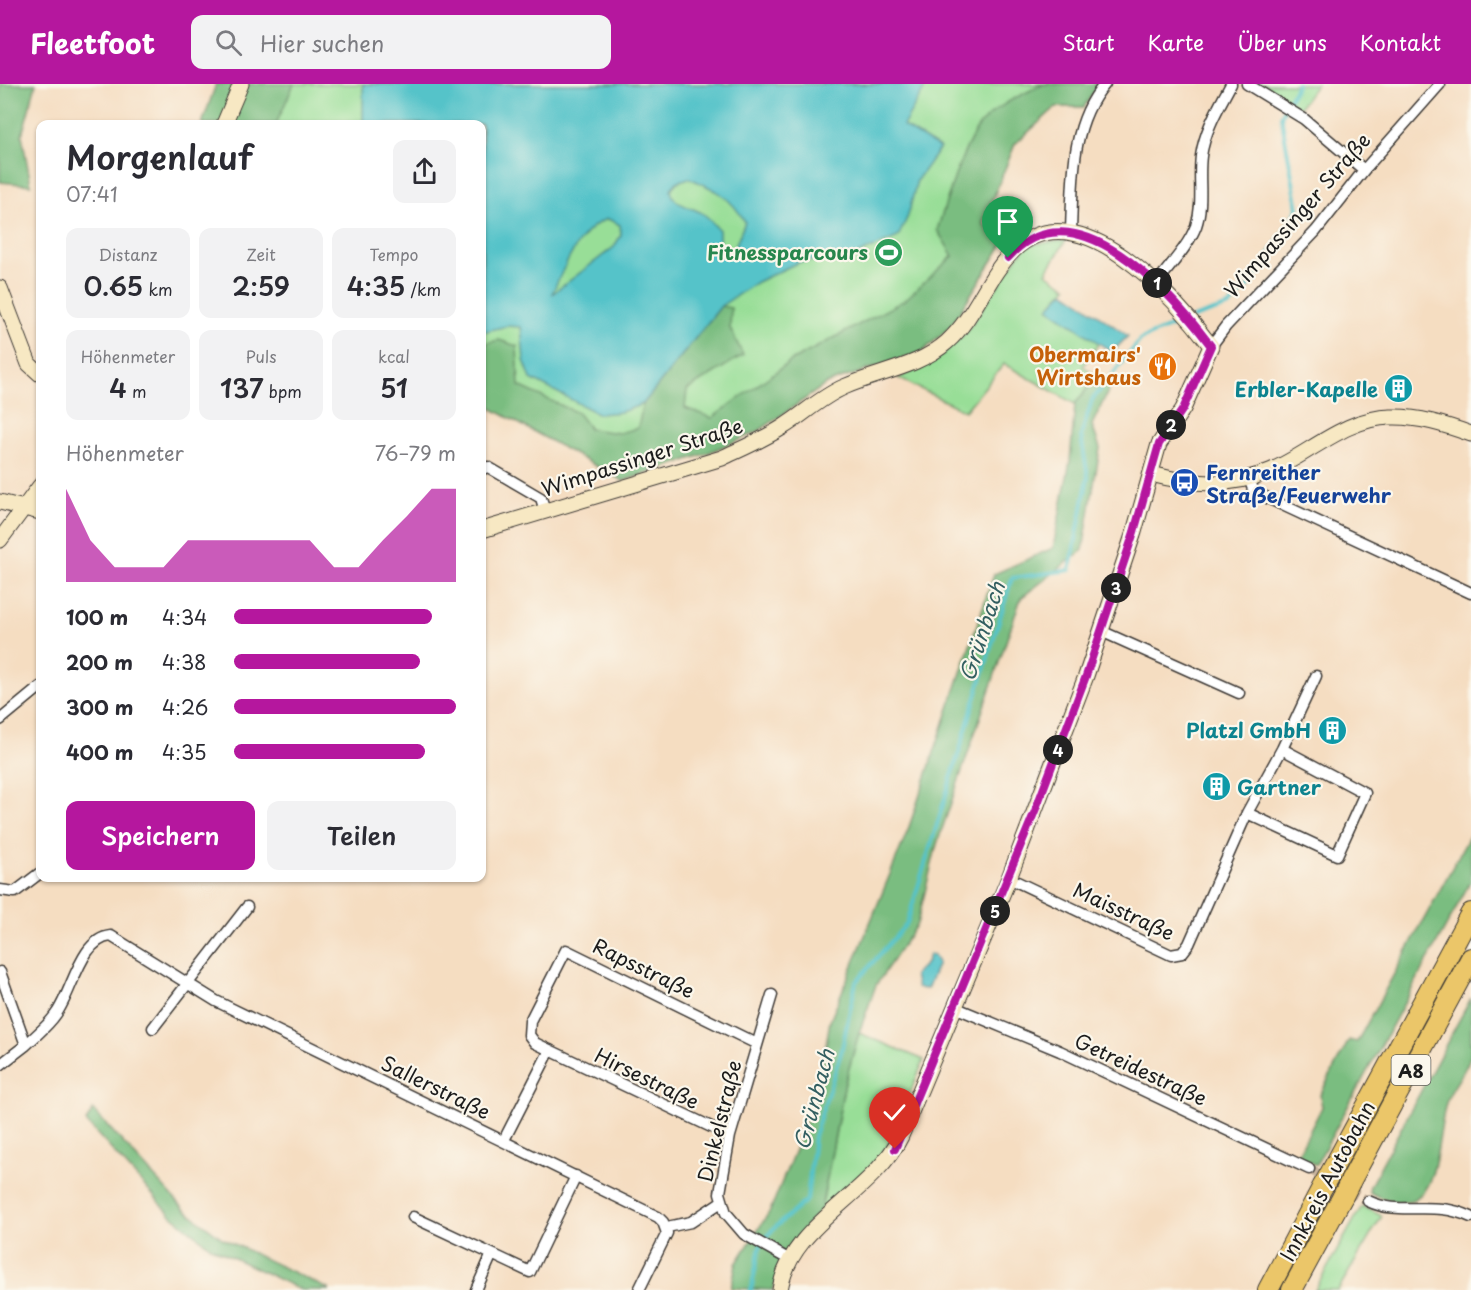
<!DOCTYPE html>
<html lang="de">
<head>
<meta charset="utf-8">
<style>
	body { margin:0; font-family:"Playpen Sans",sans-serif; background:#f2f2f3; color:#2b2b33; height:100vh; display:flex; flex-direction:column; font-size:22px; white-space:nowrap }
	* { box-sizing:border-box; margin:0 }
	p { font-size:20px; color:#7c7c81 }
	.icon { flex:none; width:33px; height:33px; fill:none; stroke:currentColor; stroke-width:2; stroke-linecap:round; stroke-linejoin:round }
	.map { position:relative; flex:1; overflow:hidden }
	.sheet { position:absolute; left:36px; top:36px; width:450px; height:762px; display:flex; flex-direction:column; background:#fff; border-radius:12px; box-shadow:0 2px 4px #0004 }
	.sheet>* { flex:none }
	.pin { position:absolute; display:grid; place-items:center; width:51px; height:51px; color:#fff; margin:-62px -26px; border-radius:50% 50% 50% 0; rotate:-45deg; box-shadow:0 0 6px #0007 }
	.pin .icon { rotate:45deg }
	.km { position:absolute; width:30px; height:30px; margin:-15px; border-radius:50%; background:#222; color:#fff; font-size:16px; line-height:30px; text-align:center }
	.round { display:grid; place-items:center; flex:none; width:63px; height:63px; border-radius:12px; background:#f2f2f3 }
	.summary { display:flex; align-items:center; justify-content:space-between; height:102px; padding:0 30px }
	h1 { font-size:33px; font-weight:600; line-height:45px }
	.stats { display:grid; grid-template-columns:repeat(3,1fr); gap:9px; height:102px; padding:6px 30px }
	.stats div { display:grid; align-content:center; border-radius:12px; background:#f2f2f3; text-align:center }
	.stats b { font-size:26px; font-weight:600 }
	.stats small { font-size:16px; font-weight:400 }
	.stats p { font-size:16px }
	.chart { height:168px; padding:12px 30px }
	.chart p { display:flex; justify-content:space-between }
	.chart svg { width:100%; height:108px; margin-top:6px; fill:#b5179e; opacity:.7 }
	.cta { display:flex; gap:12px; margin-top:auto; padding:12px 30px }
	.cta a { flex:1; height:69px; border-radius:12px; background:#b5179e; color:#fff; font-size:24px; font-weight:600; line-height:69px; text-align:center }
	.cta a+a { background:#f2f2f3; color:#2b2b33 }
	ul { padding:0 30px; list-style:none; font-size:20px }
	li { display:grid; grid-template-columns:96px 72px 1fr; align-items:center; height:45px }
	li i { height:15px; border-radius:8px; background:#b5179e }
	header { display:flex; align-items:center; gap:36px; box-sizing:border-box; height:84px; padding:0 30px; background:#b5179e; color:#fff }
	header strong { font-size:28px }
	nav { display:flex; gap:33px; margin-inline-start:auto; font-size:21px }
	.search { width:420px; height:54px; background:#f2f2f3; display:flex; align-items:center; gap:15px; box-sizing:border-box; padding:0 21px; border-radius:12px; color:#7c7c81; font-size:22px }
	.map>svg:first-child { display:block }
	.green { fill:#98de97; stroke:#5a7d5a; stroke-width:1.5 }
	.forest { fill:#7abd80; stroke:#4b6c4e; stroke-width:1.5 }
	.water { fill:#55c3c9; stroke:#387072; stroke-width:1.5; fill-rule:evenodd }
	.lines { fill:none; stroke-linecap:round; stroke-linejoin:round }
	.stream { stroke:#55c3c9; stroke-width:4 }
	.street-tunnel { stroke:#cab6a0; stroke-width:10; stroke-dasharray:10 5; stroke-linecap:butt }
	.street-casing { stroke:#3d3935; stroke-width:13 }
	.secondary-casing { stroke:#3d3935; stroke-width:17 }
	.highway-casing { stroke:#3d3935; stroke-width:22 }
	.street { stroke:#fff; stroke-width:10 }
	.secondary { stroke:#f7e8c3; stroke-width:15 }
	.highway { stroke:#ebc669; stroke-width:20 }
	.highway-bridge-casing { stroke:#3d3935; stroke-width:22; stroke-linecap:butt }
	.highway-bridge { stroke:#ebc669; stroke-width:20 }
	.route-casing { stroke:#fff; stroke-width:12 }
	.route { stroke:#b5179e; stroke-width:8 }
	.labels { text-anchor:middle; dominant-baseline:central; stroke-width:4.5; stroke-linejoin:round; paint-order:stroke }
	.shield { fill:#fbf7ec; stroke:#5f5e5a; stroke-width:1.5 }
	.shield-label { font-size:18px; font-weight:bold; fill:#1c1c1c }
	.street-label { font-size:20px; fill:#1c1c1c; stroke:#fbf7ec }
	.leisure-label { font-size:20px; font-weight:bold; fill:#27864d; stroke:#fbf7ec; text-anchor:end }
	.food-label { font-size:20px; font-weight:bold; fill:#c56008; stroke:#fbf7ec; text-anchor:end }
	.culture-label { font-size:20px; font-weight:bold; fill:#0d838f; stroke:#fbf7ec; text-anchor:end }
	.transit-label { font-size:20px; font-weight:bold; fill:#164399; stroke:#fbf7ec; text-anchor:start }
	.water-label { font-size:21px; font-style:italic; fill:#335f61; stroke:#fbf7ec }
</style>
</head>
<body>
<header>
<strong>Fleetfoot</strong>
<div class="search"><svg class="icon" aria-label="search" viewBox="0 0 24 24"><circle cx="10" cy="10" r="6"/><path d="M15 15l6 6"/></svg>Hier suchen</div>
<nav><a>Start</a><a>Karte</a><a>Über uns</a><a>Kontakt</a></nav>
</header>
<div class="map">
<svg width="1471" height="1206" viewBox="0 0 1471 1206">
	<rect width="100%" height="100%" fill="#fbf7ec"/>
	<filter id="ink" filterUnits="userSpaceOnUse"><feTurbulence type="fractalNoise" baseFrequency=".0167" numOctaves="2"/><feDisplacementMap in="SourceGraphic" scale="12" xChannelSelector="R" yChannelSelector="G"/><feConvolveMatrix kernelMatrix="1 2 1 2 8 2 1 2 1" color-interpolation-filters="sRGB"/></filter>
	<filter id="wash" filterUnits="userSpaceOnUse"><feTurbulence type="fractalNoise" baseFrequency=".008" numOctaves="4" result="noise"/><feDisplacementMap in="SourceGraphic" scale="24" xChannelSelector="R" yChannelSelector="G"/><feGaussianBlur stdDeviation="1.35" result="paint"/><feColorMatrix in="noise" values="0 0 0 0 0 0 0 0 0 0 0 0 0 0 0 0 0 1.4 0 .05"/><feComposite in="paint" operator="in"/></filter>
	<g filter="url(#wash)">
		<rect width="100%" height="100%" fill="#f5ddc1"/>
		<path class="green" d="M270,0h829l-15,23h-28l-41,37 -32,79 20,21 -53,83 -28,25 -94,31 -71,49 -52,22 -82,27 -141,-78v-279h-228z
			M1249,0h68l-19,25z
			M1066,156l-20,33 21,14 -19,21 51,35 -16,23 14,10 -22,28 -71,-40 -39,47 -67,-33 37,-17 31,-29 60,-87z
			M859,949l65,27 -36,85 -19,27 -48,38 24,-128z
			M1362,1122l20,10 -44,74h-23z"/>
		<path class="forest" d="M0,0h36l-14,51 9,50 -31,-3z
			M216,0h78l-18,40h-74z
			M1044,0h55l-15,23h-28l-41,37 -32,79 20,21 -53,83 -28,25 -94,31 -71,49 -52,22 -82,27 -141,-78v-59l17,-4 18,6 2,40 59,27 12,16 29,4 19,-5 5,-24 78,-98 10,2 -1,20 13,27 -56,35 -2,18 27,10 79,-57 114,-61 48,-44 -16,-26c11,-32 21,-70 39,-100 13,-21 46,-36 68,-46z
			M1097,292l14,9 -19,40 8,23 -17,102 -62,48 -84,246 -20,80 -41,61 -17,48 -14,49 -24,128c-24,23 -38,50 -48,80l-42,-2 5,-24 34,-53 47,-115 13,-75 78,-191 86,-256 59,-26 17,-87 5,-57z
			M1471,749v48l-4,7 -151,277 -19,-9 25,-49 -2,-12 29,-55 8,2z
			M1471,914c0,17 0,38 0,55 -3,18 -20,33 -25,50 -12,43 -4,129 -77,89l1,-6z
			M93,1026l91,99 38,29 108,52h-29l-90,-43 -40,-32 -85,-93z"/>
		<path class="water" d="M363,0h564l-24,42 37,22 -23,32 -9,36 -10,21 -44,19 -55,6 -42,20 -36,24 -78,98 -22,8 -22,2 -68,-35 -7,-19 -3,-33 -14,-1 -25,6v-208h-119zM689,94c28,12 41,18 56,44l-13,32 -13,-8v-16c-5,-5 -9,-11 -14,-15 -12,-9 -33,-8 -34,-26l6,-7zM608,135l12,6 1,10 -7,12 -62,47c11,-24 28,-68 56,-75z
			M1064,207l64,45 -16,16 -64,-44z
			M929,870l5,1 4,8 -11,26 -10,-1 -3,-13 13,-13z"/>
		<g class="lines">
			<path class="stream" d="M1193,234l36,-12 21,-21 48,-76 -17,-93 16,-32
				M751,1206l9,-43 12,-17 35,-30 7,-64 27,-83 15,-71 51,-59 105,-345 58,-8 18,-93 -7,-41 11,-36 49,-61 45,-19"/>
		</g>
	</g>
	<g filter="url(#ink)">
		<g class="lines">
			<path class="street-tunnel" d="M1309,1085l59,32"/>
			<defs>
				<path id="street" d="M1247,0l57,35 60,51
					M1071,147c2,-50 -1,-107 34,-147
					M1157,199c13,-18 31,-36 39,-57 8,-23 2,-47 5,-70 4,-27 18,-49 30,-72
					M1211,262l15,-20 90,-95 48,-61 76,-86
					M482,385l6,-2 53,31 4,13
					M1249,395l4,10 6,5 212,99
					M1101,547l138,62
					M0,636l40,-33
					M1247,729l90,42 28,-62 -83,-44
					M1009,794l162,77 11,-2 7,-9 58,-131 35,-64 34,-73
					M0,806l15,2 25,-19
					M0,888l26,73 -26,20
					M772,911l-42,141 -10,57 6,20 18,21 46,26
					M954,923l106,44 249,118
					M153,944l94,-121
					M26,961c10,-10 22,-19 30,-31 17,-23 24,-75 55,-78l105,65 442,216 5,5 4,11 -28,57
					M730,1052l-195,-93 -6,-8 1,-14 36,-71 191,94
					M504,1056l46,-90
					M1368,1117c34,16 64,-2 103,16
					M413,1133l117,55 46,-96
					M667,1143l24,-5 30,-20
					M476,1206l16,-36"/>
				<path id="secondary" d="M224,40l17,-40
					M0,204l29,76 11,10
					M1151,390c42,11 80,14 121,-4 39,-17 73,-52 119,-53 27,-1 55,8 80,17
					M0,418l40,10
					M482,446l240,-72c21,-10 42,-19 61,-31 21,-13 38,-30 61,-40 34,-15 75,-20 103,-45 29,-26 40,-66 67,-92 64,-62 161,48 197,96l-28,63 -24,35 -25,88 -48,144 -77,202 -108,258c-28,59 -111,87 -121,154
					M0,456l40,-54"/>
				<path id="highway" d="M1331,1088l140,-259
					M1350,1098l121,-224
					M1268,1206l55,-104
					M1292,1206l51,-94"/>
			</defs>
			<use href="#street" class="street-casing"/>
			<use href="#secondary" class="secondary-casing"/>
			<use href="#highway" class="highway-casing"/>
			<use href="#street" class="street"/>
			<use href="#secondary" class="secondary"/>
			<use href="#highway" class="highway"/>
			<defs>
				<path id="highway-bridge" d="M1323,1102l8,-14
					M1343,1112l7,-14"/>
			</defs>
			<use href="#highway-bridge" class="highway-bridge-casing"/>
			<use href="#highway-bridge" class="highway-bridge"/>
		</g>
	</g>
	<g class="lines" filter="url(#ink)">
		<defs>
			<path id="route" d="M895,1065l140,-338 51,-135 48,-144 25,-88 24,-35 28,-63c-40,-53 -138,-164 -203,-88"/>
		</defs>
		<use href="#route" class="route-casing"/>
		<use href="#route" class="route"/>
	</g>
	<defs>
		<symbol id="stadium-disc" viewBox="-11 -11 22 22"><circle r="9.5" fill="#2e9e5b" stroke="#fbf7ec"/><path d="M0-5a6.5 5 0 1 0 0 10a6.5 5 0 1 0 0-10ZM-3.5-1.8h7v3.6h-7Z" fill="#fff"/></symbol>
		<symbol id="restaurant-disc" viewBox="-11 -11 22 22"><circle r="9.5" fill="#e8710a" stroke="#fbf7ec"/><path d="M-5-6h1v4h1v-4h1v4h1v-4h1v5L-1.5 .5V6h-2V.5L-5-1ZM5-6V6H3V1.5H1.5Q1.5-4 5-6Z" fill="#fff"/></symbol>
		<symbol id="building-disc" viewBox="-11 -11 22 22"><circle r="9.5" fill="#0f9aa8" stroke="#fbf7ec"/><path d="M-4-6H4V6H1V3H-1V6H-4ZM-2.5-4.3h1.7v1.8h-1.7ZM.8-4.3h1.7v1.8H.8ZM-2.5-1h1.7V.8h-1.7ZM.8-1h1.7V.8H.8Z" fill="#fff"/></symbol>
		<symbol id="bus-disc" viewBox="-11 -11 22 22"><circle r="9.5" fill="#1a4fb4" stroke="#fbf7ec"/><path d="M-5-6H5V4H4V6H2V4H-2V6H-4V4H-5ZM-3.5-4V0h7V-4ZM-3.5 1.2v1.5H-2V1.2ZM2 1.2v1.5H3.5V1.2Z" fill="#fff"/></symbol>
	</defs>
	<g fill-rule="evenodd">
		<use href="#stadium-disc" x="872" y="152" width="33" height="33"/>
		<use href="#restaurant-disc" x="1146" y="266" width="33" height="33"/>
		<use href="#building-disc" x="1382" y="288" width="33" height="33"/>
		<use href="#bus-disc" x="1168" y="382" width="33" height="33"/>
		<use href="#building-disc" x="1316" y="630" width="33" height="33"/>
		<use href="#building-disc" x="1200" y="686" width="33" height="33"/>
	</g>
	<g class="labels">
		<rect class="shield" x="1391.5" y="971" width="39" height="30" rx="4.5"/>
		<g class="shield-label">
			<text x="1411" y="986">A8</text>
		</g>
		<g class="street-label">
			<text transform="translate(1297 131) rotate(-49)">Wimpassinger Straße</text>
			<text transform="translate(642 373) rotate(-18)">Wimpassinger Straße</text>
			<text transform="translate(1124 827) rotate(25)">Maisstraße</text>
			<text transform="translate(644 884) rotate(26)">Rapsstraße</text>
			<text transform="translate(1141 985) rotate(25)">Getreidestraße</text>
			<text transform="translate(647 994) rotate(26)">Hirsestraße</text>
			<text transform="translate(436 1003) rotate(26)">Sallerstraße</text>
			<text transform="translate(719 1037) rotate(-76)">Dinkelstraße</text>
			<text transform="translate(1327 1097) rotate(-62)">Innkreis Autobahn</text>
		</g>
		<g class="leisure-label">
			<text x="868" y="168">Fitnessparcours</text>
		</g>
		<g class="food-label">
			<text x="1141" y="270">Obermairs'<tspan x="1141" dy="23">Wirtshaus</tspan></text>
		</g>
		<g class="culture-label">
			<text x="1378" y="305">Erbler-Kapelle</text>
			<text x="1311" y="646">Platzl GmbH</text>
			<text x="1237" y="703" text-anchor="start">Gartner</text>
		</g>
		<g class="transit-label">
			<text x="1206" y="388">Fernreither<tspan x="1206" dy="23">Straße/Feuerwehr</tspan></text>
		</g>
		<g class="water-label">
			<text transform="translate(981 547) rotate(-72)">Grünbach</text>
			<text transform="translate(813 1015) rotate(-75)">Grünbach</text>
		</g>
	</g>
</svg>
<div class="pin" style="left:1008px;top:174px;background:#1e9e55"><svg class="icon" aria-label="arrive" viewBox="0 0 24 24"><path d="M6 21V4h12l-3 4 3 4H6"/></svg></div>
<div class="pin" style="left:895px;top:1065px;background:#d93025"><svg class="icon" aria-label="check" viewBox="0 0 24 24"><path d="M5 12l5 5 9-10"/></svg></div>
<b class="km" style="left:1157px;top:199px">1</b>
<b class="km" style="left:1171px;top:341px">2</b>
<b class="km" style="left:1116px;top:504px">3</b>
<b class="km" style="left:1058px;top:666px">4</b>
<b class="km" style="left:995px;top:827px">5</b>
<section class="sheet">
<div class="summary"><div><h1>Morgenlauf</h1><p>07:41</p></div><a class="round"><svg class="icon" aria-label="share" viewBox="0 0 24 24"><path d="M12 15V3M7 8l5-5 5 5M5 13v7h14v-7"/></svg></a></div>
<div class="stats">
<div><p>Distanz</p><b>0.65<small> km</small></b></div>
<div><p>Zeit</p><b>2:59</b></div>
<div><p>Tempo</p><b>4:35<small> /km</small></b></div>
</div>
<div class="stats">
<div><p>Höhenmeter</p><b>4<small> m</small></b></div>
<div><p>Puls</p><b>137<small> bpm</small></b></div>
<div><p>kcal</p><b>51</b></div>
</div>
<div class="chart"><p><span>Höhenmeter</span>76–79 m</p>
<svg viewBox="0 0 160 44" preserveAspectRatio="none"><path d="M0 44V6L10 27L20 38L30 38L40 38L50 27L60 27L70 27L80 27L90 27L100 27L110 38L120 38L130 27L140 17L150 6L160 6V44z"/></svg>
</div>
<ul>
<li><b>100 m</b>4:34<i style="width:89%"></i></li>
<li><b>200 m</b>4:38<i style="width:84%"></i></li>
<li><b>300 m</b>4:26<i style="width:100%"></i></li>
<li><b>400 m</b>4:35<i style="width:86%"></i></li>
</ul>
<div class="cta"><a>Speichern</a><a>Teilen</a></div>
</section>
</div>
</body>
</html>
